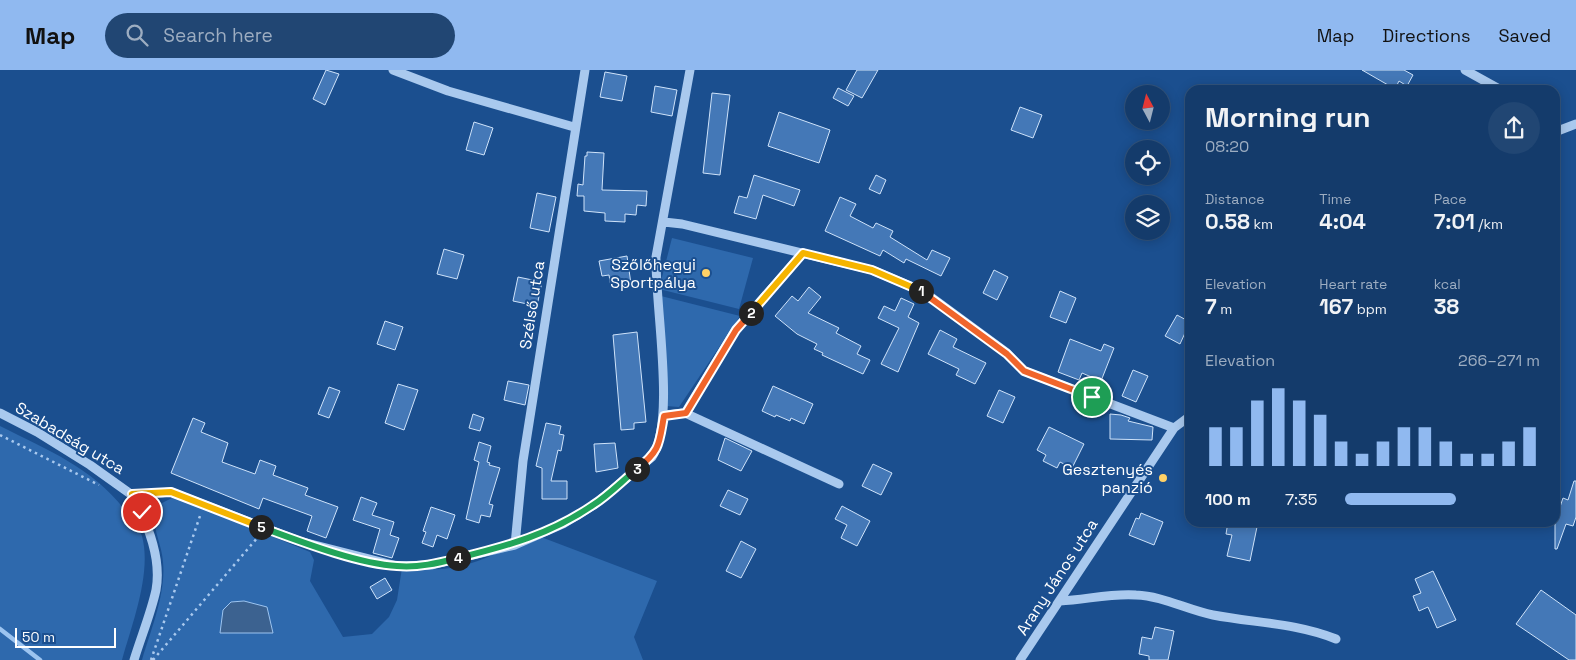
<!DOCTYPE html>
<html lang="en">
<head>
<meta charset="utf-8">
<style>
	body { margin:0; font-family:"Space Grotesk",sans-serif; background:#214673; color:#f1f3f6; height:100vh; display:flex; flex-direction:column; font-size:19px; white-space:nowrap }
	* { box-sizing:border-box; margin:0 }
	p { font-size:16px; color:#9dadc1 }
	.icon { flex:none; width:28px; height:28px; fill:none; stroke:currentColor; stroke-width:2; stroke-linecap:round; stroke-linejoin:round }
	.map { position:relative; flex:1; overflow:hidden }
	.side { position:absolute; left:1185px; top:15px; width:375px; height:442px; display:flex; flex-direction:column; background:#143b6b; border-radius:15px; box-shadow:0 2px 12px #0003,0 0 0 1px #33557e }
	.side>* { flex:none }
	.needle { width:32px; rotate:353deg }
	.fabs { position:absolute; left:1125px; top:15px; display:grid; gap:10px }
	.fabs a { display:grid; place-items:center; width:45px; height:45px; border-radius:50%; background:#143b6b; box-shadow:0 2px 12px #0003,0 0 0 1px #33557e; font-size:25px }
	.scale { position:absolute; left:15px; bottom:12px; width:101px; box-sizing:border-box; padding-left:5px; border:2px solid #fff; border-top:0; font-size:14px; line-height:18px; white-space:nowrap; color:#fff; -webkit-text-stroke:4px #1b4f8f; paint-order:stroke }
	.pin { position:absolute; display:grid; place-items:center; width:42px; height:42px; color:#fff; margin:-21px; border:2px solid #fff; border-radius:50%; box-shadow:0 1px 5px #0007 }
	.km { position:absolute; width:25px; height:25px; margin:-12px; border-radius:50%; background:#222; color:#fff; font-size:14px; line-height:25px; text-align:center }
	.round { display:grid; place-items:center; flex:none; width:52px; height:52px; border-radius:26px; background:#214673 }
	.headline { display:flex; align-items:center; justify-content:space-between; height:85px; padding:0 20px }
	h1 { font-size:28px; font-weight:800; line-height:38px }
	.stats { display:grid; grid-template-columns:repeat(3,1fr); gap:8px; height:85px; padding:5px 20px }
	.stats div { display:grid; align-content:center }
	.stats b { font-size:21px; font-weight:800 }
	.stats small { font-size:14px; font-weight:400 }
	.stats p { font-size:14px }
	.chart { height:140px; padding:10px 20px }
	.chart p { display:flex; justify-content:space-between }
	.chart svg { width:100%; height:90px; margin-top:5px; stroke:#90b9f0; stroke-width:6 }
	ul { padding:0 20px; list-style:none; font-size:16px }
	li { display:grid; grid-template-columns:80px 60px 1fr; align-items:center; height:38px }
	li i { height:12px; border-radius:6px; background:#90b9f0 }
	header { display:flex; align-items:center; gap:30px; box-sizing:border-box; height:70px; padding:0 25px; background:#90b9f0; color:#111 }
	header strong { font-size:24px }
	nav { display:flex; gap:28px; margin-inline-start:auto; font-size:18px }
	.search { width:350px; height:45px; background:#214673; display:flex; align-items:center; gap:12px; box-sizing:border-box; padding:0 18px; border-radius:28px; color:#9dadc1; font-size:19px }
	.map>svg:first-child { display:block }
	.green { fill:#2e69ad }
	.water { fill:#3c6290; stroke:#9cc4f0 }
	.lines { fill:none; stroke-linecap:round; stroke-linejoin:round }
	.stream { stroke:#9cc4f0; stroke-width:4.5 }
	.building { fill:#4478b7; stroke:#cfe3fa }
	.path { stroke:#a9c9ee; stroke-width:2.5; stroke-dasharray:2.5 4; stroke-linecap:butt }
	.minor { stroke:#a9c9ee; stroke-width:9 }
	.split-1-casing { stroke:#fff; stroke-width:10 }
	.split-2-casing { stroke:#fff; stroke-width:10 }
	.split-3-casing { stroke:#fff; stroke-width:10 }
	.split-4-casing { stroke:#fff; stroke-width:10 }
	.split-5-casing { stroke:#fff; stroke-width:10 }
	.split-6-casing { stroke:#fff; stroke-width:10 }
	.split-1 { stroke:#f0652b; stroke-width:6 }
	.split-2 { stroke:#f5b400; stroke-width:6 }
	.split-3 { stroke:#f0652b; stroke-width:6 }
	.split-4 { stroke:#22a559; stroke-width:6 }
	.split-5 { stroke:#22a559; stroke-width:6 }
	.split-6 { stroke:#f5b400; stroke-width:6 }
	.poi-dot { fill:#ffd166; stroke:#1b4f8f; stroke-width:2 }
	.labels { text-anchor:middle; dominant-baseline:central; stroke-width:4; stroke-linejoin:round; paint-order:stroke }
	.poi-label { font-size:16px; fill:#fff; stroke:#1b4f8f; text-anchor:end }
	.street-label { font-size:16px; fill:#fff; stroke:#1b4f8f }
</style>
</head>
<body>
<header>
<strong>Map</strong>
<div class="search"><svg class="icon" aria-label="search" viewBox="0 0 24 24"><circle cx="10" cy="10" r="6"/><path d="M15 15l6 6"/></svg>Search here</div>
<nav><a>Map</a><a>Directions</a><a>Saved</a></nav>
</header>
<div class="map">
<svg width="1576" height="590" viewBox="0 0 1576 590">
	<rect width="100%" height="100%" fill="#1b4f8f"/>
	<path class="green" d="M672,168l81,20 -14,51 -80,-20z
		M657,225l83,21 -61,91 -13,-1z
		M0,356c49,25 90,40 125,84 6,8 14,17 17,26 10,37 -10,88 -20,124h-122z
		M172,428l9,1 129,53 4,8 -4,21 33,56 29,-3 17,-17 8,-17 5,-32c13,0 27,2 40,1 33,-3 63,-19 91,-35l124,47 -23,56 9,23h-501c9,-31 24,-66 21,-98 -1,-16 -9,-30 -9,-46l6,-12z"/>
	<path class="water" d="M244,531l23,6 6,26h-53l3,-23 8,-8z"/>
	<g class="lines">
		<path class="stream" d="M0,559l40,31"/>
	</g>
	<path class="building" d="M326,0l13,4 -14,31 -12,-6z
		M857,0h21l-16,28 -16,-8z
		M1362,0h42l9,5 -6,11 -8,-5 -4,8z
		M605,2l22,4 -5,25 -22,-4z
		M655,16l22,4 -5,26 -21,-4z
		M838,18l16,8 -6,10 -15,-8z
		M712,23l18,2 -10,80 -17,-2z
		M1020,37l22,8 -9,23 -22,-8z
		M779,42l51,18 -11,33 -51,-17z
		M474,52l19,6 -9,27 -18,-5z
		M587,82l17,1 -2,37 45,1 -1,15 -9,-1 -1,10 -11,-1v8l-20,-1v-8l-21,-2v-15h-7l1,-12 5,1 2,-29h2z
		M754,105l46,15 -6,16 -31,-11 -7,24 -22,-6 5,-17 8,2z
		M876,105l10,5 -6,14 -11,-5z
		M537,123l19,4 -7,35 -19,-4z
		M840,127l16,7 -6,12 23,12 3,-5 17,8 -3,6 37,23 5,-10 18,8 -9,18 -35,-17 -2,4 -21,-13 -3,6 -55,-25z
		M444,179l20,6 -7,24 -20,-5z
		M627,186l4,28 -20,3 -2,-12 -7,1 -3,-15z
		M994,200l14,7 -11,23 -14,-7z
		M518,207l24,5 -5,24 -24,-5z
		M809,217l12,10 -13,16 31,15 -3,5 25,13 -4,8 13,6 -7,14 -41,-19 1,-2 -9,-4 3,-5 -20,-10 -22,-18 17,-20 6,5z
		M1060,221l16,7 -10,25 -16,-6z
		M901,228l13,6 -6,13 11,6 -21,49 -17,-8 18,-36 -21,-10 6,-12 11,5z
		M1177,245l13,7 -10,22 -15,-8z
		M385,251l18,6 -8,23 -18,-6z
		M940,260l17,9 -4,8 33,16 -11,21 -19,-9 3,-6 -31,-15z
		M637,262l9,90 -12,1v6l-13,1 -8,-95z
		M1070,269l31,12 3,-7 10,4 -13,33 -19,-8 -3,7 -21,-8z
		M1133,300l15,6 -12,26 -14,-6z
		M508,311l21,4 -4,20 -21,-5z
		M398,314l20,6 -14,40 -19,-7z
		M773,316l40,18 -9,20 -13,-6 -1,3 -14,-6 -1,2 -13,-6z
		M329,317l11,4 -11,27 -11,-4z
		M999,320l16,7 -12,26 -16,-7z
		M473,344l11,4 -4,13 -11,-3z
		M1110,344l11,1 9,3 -2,3 25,6 -1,13 -42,-1z
		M193,348l12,5 -4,9 27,11 -6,19 33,12 5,-14 16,6 -3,9 35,13 -3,7 33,12 -12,31 -19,-7 5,-15 -49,-18 -4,11 -88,-36z
		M546,353l15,3 -2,8 5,1 -3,16 -3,-1 -7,31h16v18h-25v-31l-6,-2z
		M1049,357l35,17 -12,24 -12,-6 -3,6 -14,-7 3,-6 -9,-5z
		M725,368l27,13 -11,20 -23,-11z
		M479,372l12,4 -4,16 3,1 -1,2 11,3 -11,36 4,1 -3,12 -9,-2 -2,8 -13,-4 13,-57 -5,-2z
		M615,373l3,25 -22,4 -2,-28z
		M873,394l19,9 -11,22 -19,-9z
		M1574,411h2v36l-3,9 -7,-2 -9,25h-2v-37l3,1 5,-15 5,2z
		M728,420l20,9 -8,16 -20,-9z
		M361,427l16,6 -5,12 22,7 -4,13 9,3 -7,20 -19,-5 7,-24 -27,-9z
		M842,436l28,15 -13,25 -16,-8 6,-13 -12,-6z
		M431,437l24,8 -8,24 -10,-4 -4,12 -11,-4 4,-11 -3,-1z
		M1141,443l22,9 -9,23 -25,-10 7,-17 3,1z
		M1228,452h30l-8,39 -23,-5 5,-21 -6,-1z
		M741,471l15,8 -15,29 -15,-7z
		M1433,501l23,49 -19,8 -9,-21 -9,4 -6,-15 8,-3 -6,-14z
		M385,508l7,12 -15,9 -7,-12z
		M1541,520l35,25v45h-7l-53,-36z
		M1155,557l19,4 -6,29h-19v-4l-10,-2 3,-17 10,2z"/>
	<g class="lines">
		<path class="path" d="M0,365l99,50
			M151,590l50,-147
			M153,590l105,-123"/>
		<path class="minor" d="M393,0l55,21 126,36
			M1465,0l36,20
			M1555,62l21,-8
			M664,152l18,2 190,46 52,22 83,61 17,18 150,57
			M0,343l37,19 53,33 42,30 39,-3 128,49 98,25 34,-1 84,-20 48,-21 31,-19 58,-48c24,-36 3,-151 4,-200l34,-187
			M685,343l51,-84 67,-76
			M664,345l21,-2 154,71
			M132,425c15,27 30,62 24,95 -5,23 -15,47 -22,70
			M515,475l8,-84 62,-391
			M1060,531c25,-1 51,-8 76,-6 27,1 51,15 77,20 42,8 83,8 123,24
			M1020,590l154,-232 16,-12"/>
	</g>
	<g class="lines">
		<defs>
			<path id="split-1" d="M921,221l86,63 17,17 68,26"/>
			<path id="split-2" d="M751,243l52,-60 69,17 49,21"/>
			<path id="split-3" d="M637,399c24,-19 22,-26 27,-53l22,-3 50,-83 15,-17"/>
			<path id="split-4" d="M458,488c49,-12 93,-24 135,-53 16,-10 30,-25 44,-36"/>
			<path id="split-5" d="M261,457c38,14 97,37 136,39 21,2 41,-3 61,-8"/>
			<path id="split-6" d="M142,442l-10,-18 39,-2 90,35"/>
		</defs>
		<use href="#split-1" class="split-1-casing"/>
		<use href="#split-2" class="split-2-casing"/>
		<use href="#split-3" class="split-3-casing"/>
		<use href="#split-4" class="split-4-casing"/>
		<use href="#split-5" class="split-5-casing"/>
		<use href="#split-6" class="split-6-casing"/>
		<use href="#split-1" class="split-1"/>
		<use href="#split-2" class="split-2"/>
		<use href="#split-3" class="split-3"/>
		<use href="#split-4" class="split-4"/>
		<use href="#split-5" class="split-5"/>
		<use href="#split-6" class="split-6"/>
	</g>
	<g class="poi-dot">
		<circle cx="706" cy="203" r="5"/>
		<circle cx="1163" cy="408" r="5"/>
	</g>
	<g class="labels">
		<g class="poi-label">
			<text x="696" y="194">Szőlőhegyi<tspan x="696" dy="18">Sportpálya</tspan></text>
			<text x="1153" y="399">Gesztenyés<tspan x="1153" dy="18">panzió</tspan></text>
		</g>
		<g class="street-label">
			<text transform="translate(532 235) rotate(-81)">Szélső utca</text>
			<text transform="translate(70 368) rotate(31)">Szabadság utca</text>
			<text transform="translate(1057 507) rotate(-57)">Arany János utca</text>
		</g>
	</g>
</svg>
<div class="fabs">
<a><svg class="needle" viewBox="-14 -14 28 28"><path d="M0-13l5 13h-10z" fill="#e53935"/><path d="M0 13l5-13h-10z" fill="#9dadc1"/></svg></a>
<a><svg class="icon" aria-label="locate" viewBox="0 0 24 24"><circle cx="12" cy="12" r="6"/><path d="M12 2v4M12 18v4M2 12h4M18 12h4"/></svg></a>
<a><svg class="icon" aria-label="layers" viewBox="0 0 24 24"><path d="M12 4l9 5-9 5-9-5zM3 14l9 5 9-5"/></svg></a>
</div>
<div class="scale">50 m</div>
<div class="pin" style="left:1092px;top:327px;background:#1e9e55"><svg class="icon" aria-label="arrive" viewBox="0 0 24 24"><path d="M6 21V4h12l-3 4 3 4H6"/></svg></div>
<div class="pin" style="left:142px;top:442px;background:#d93025"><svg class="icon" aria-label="check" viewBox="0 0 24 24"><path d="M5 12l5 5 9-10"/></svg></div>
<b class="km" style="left:921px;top:221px">1</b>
<b class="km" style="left:751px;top:243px">2</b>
<b class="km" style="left:637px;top:399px">3</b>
<b class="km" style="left:458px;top:488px">4</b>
<b class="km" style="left:261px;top:457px">5</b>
<section class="side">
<div class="headline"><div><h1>Morning run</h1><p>08:20</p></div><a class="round"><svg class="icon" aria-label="share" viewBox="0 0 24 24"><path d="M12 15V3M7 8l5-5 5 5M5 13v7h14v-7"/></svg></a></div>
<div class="stats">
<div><p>Distance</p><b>0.58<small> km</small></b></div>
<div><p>Time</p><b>4:04</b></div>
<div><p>Pace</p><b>7:01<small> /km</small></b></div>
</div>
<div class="stats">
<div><p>Elevation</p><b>7<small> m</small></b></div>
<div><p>Heart rate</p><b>167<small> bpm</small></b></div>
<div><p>kcal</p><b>38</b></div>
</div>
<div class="chart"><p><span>Elevation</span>266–271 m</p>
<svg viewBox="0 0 160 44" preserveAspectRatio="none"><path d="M5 44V25M15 44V25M25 44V12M35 44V6M45 44V12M55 44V19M65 44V32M75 44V38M85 44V32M95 44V25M105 44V25M115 44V32M125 44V38M135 44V38M145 44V32M155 44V25"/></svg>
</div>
<ul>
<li><b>100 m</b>7:35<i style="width:57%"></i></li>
</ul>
</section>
</div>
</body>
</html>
